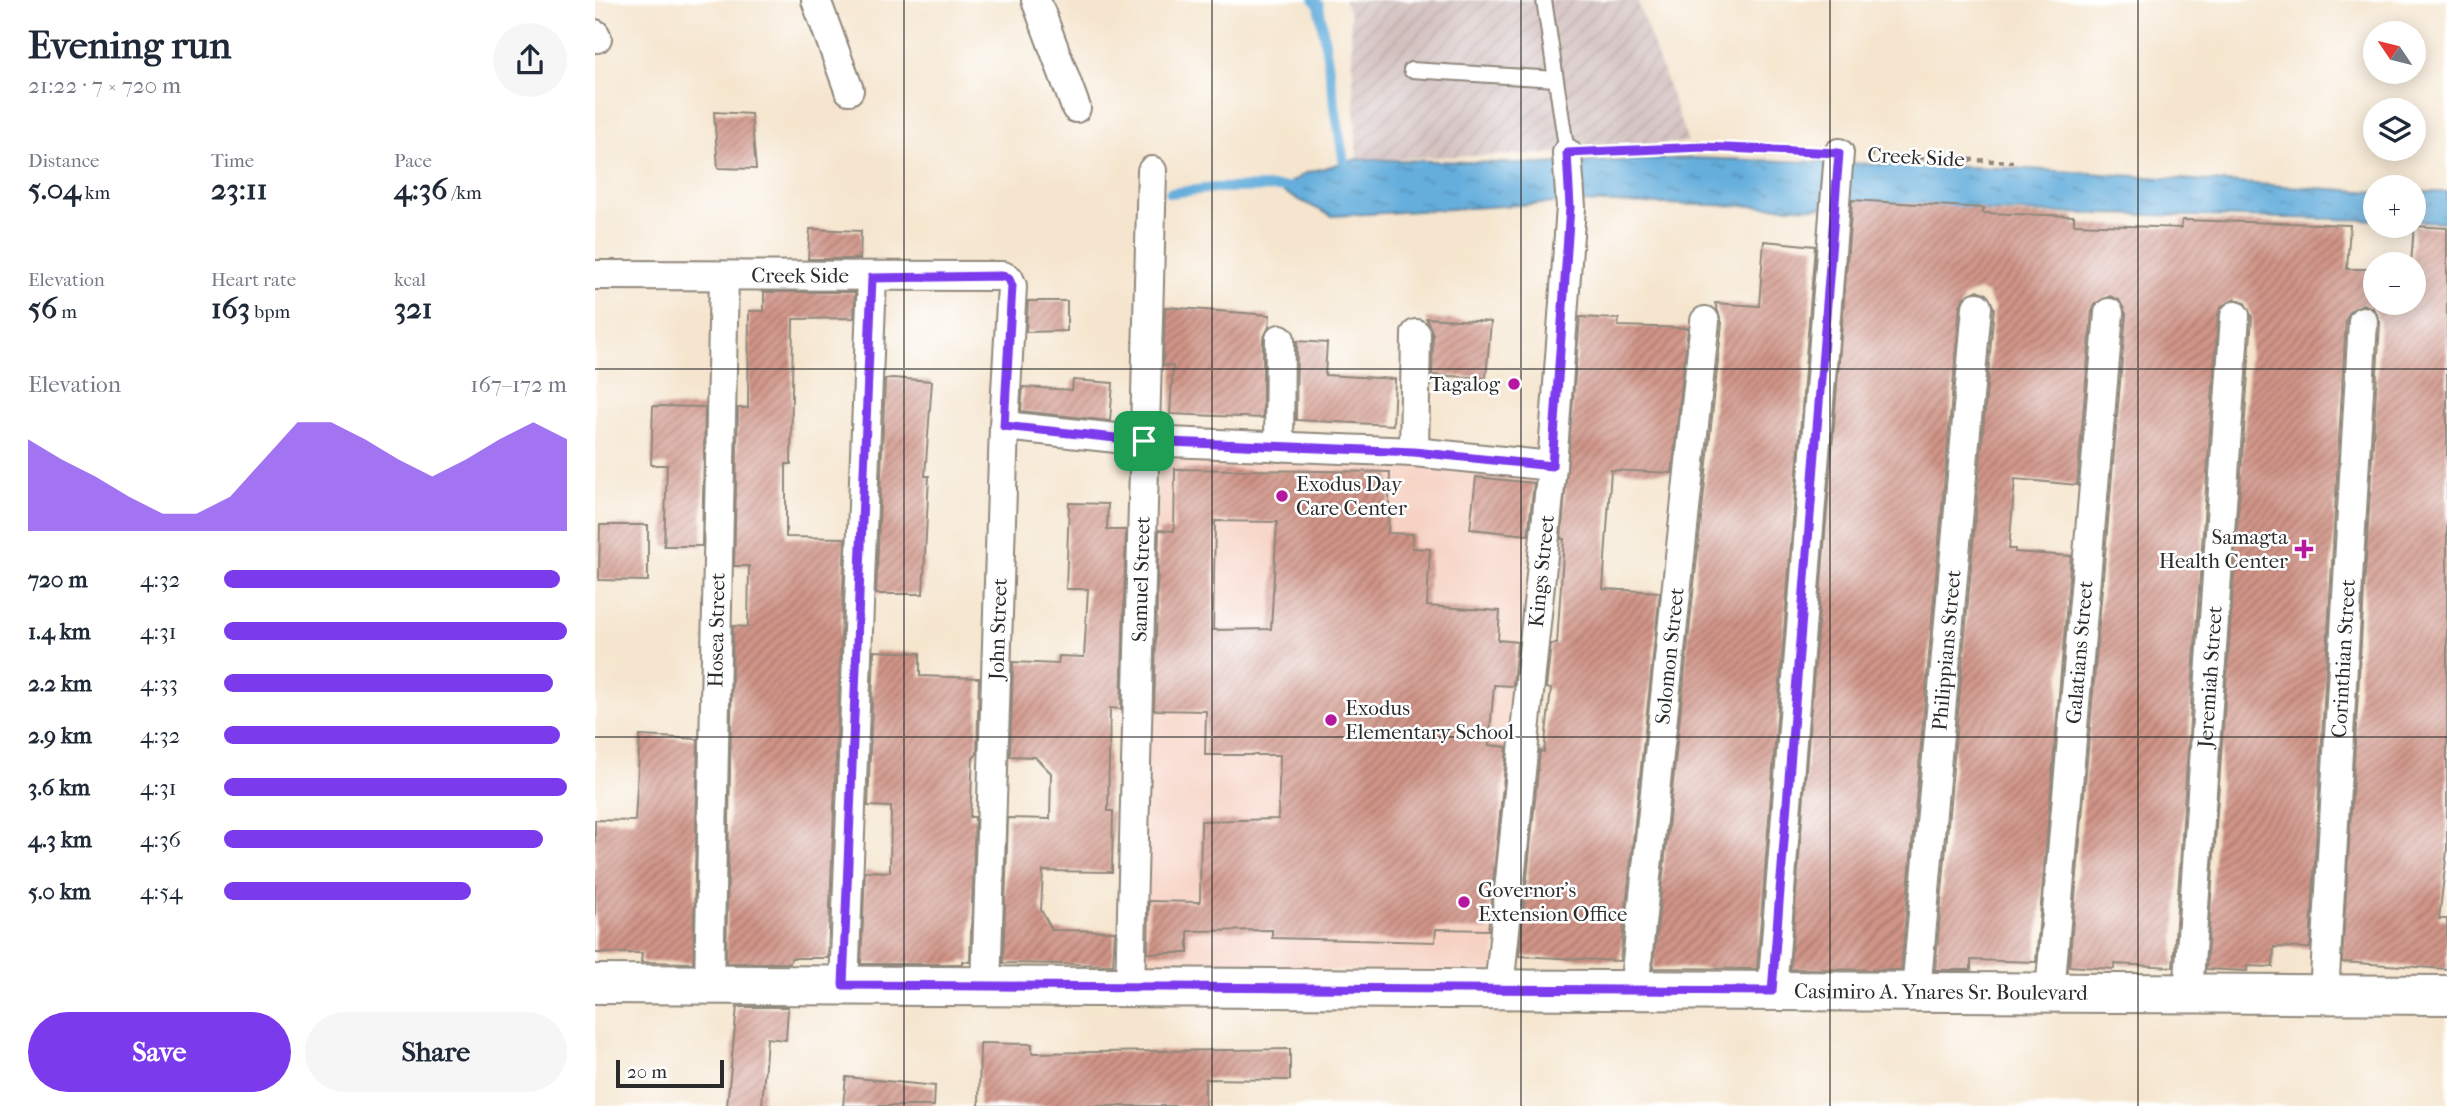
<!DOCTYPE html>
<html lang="en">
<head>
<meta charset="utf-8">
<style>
	body { margin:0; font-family:"IM FELL French Canon",serif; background:#f6f6f7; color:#1f2937; height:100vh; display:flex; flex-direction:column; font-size:26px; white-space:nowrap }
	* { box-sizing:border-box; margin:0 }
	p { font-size:23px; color:#747a83 }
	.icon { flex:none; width:38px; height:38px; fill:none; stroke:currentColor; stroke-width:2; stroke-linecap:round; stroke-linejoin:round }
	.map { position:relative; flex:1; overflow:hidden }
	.panel { display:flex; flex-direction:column; background:#fff; width:595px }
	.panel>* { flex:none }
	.needle { width:46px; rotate:305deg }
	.fabs { position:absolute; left:1768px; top:21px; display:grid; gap:14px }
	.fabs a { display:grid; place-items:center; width:63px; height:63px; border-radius:50%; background:#fff; box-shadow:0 4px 18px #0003; font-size:35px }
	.scale { position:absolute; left:21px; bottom:18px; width:108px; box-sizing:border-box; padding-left:7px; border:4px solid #2b2b2b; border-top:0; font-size:19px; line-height:24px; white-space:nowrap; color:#2b2b2b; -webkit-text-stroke:5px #fff; paint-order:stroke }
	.pin { position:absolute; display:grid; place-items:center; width:60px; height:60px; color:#fff; margin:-30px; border-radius:14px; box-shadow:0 4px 10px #0006 }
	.round { display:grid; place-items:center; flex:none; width:74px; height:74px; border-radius:37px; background:#f6f6f7 }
	.summary { display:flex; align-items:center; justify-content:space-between; height:119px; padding:0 28px }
	h1 { font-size:38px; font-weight:700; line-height:52px }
	.figures { display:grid; grid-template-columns:repeat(3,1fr); gap:10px; height:119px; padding:7px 28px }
	.figures div { display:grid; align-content:center }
	.figures b { font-size:30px; font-weight:700 }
	.figures small { font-size:19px; font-weight:400 }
	.figures p { font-size:19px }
	.chart { height:196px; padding:14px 28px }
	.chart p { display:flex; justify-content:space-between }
	.chart svg { width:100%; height:126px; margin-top:7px; fill:#7c3aed; opacity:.7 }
	.cta { display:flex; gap:14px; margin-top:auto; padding:14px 28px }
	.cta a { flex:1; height:80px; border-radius:42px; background:#7c3aed; color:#fff; font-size:28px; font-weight:700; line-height:80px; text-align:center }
	.cta a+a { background:#f6f6f7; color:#1f2937 }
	ul { padding:0 28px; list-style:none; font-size:23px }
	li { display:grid; grid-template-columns:112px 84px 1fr; align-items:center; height:52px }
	li i { height:18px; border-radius:9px; background:#7c3aed }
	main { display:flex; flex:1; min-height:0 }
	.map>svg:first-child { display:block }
	.built { fill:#f6d2c3 }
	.industrial { fill:url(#industrial-furrows) }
	.water { fill:url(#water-ripples); stroke:#486c84; stroke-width:2 }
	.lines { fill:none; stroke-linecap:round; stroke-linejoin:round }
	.stream { stroke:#65aedc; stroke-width:10 }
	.building { fill:url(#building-hatch); fill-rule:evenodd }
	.service-casing { stroke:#90887c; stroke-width:18 }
	.minor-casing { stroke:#90887c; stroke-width:32 }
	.secondary-casing { stroke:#90887c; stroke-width:42 }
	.path { stroke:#90887c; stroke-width:4.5; stroke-dasharray:5 5; stroke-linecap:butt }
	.service { stroke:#fff; stroke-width:14 }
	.minor { stroke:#fff; stroke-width:28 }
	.secondary { stroke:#fff; stroke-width:38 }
	.route-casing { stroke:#fff; stroke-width:14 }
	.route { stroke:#7c3aed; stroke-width:9 }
	.grid { fill:none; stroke:#2b2b2b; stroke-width:2; stroke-opacity:0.55 }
	.poi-dot { fill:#b5179e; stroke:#fff; stroke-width:2.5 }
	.labels { text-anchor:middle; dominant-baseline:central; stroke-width:5; stroke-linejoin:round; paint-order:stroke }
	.street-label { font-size:21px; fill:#2b2b2b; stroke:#fff }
	.poi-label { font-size:21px; fill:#2b2b2b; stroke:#fff; text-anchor:start }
</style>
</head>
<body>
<main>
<section class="panel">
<div class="summary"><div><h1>Evening run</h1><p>21:22 · 7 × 720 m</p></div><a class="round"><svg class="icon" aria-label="share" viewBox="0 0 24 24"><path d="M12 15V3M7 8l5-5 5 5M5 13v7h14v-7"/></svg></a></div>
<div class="figures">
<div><p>Distance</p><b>5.04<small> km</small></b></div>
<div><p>Time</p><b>23:11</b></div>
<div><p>Pace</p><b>4:36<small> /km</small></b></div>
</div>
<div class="figures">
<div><p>Elevation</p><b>56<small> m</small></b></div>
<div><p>Heart rate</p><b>163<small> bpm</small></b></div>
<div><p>kcal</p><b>321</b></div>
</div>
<div class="chart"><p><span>Elevation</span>167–172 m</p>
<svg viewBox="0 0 160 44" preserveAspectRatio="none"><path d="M0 44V12L10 19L20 25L30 32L40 38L50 38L60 32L70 19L80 6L90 6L100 12L110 19L120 25L130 19L140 12L150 6L160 12V44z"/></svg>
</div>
<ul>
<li><b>720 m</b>4:32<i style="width:98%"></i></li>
<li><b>1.4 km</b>4:31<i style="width:100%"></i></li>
<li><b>2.2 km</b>4:33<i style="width:96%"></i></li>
<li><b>2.9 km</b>4:32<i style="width:98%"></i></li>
<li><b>3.6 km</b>4:31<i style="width:100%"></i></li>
<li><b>4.3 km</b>4:36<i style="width:93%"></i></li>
<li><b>5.0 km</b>4:54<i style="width:72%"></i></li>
</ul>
<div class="cta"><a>Save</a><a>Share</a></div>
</section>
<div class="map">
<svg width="1852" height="1106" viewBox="0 0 1852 1106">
	<defs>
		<pattern id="industrial-furrows" width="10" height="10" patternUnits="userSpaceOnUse" patternTransform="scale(1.75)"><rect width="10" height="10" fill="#d1bfbd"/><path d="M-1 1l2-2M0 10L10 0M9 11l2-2" fill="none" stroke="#b4a4a3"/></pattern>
		<pattern id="water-ripples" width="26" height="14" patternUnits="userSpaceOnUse" patternTransform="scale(1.75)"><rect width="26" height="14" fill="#65aedc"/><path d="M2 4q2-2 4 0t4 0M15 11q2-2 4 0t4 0" fill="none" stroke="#538eb3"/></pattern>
		<pattern id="building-hatch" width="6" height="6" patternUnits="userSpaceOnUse" patternTransform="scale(1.75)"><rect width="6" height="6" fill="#d09487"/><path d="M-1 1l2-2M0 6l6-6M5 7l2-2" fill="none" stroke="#a9796f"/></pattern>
	</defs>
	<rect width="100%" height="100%" fill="#fff"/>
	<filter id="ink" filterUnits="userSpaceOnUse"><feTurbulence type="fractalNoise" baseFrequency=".0143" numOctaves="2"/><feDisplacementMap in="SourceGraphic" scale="14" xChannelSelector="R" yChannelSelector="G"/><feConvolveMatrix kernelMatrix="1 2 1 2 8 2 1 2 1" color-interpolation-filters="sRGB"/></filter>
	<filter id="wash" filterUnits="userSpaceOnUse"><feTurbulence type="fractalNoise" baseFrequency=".00686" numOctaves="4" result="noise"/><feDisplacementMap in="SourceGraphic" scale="28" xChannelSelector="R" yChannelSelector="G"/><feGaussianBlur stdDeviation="1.57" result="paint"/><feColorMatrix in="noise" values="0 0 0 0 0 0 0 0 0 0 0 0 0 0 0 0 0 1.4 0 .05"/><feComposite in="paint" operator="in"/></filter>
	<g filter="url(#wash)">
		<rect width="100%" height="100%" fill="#f5e5ce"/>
		<path class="built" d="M564,445l375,26 -41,501 -353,-4z"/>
		<path class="industrial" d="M749,0h293l51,142 -145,12 -186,5 -7,-145z"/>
		<path class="water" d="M1097,158l336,11 347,23v28l-803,-18 -240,14 -53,-26 27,-17 51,-14 182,5z
			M1818,192h34v30l-34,-1z"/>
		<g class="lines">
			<path class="stream" d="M719,0l5,5 27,171
				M575,193l44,-5 82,-1"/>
		</g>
		<g id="blocks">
			<path class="building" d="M119,112l37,2 5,55 -38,-1z
				M1257,200l132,8 -1,5 91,3v8l107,4 1,-8 168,5 -3,44h28v34h38v-39h-2l3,-38 33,2v623l-8,68h8v50l-105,-7 38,-640 -7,-14 -10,-4 -13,7 -4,9 -36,628 -36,-1 -1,20 -26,-1v5l-41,-2 46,-652 -7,-14 -10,-4 -13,7 -4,9 -45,652 -58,-3 -1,5 -45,-3 57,-652 -7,-14 -9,-4 -14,7 -4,9 -15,173 -62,-6 -6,70h6v3l56,4 -35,406 -65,-2v10h-36l59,-662 -7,-14 -9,-4 -14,7 -4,9 -59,664 -111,-1z
				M215,229l51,2 -1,28h-52z
				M1169,241l51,5 -58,723 -104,-1 69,-645 -7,-20 44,3z
				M169,292h91l-1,26 -61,1 -2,145h-5v73l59,1 -17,420h-37l-1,5h-64l7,-337 15,1 1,-61h-15l4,-158h10l1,-97h15z
				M433,301h39v30l-41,1z
				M570,307l105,8 -1,12 -6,12v79l-93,-4 3,-48 -10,-1z
				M985,317l39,2 -1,7 70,2 -16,145 -61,-3 -8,119 57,3 -40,369 -101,-5 21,-205 4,1 7,-63 -5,-1 5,-44h6l7,-105h-3z
				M831,318l65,4 -5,56 -54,-3 1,-41z
				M702,341l30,2 -2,32 70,4 -2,46 -97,-5z
				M297,378l40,3 -7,95h4l-6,118h-47l9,-215z
				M478,380l40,3 -3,38 -89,-10 2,-24 49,3z
				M58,406l52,1 -3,139h-38l3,-81h-16z
				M580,469l215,3 -2,61 25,1 -1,14 18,1 -3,57 73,5 -2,29 19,2 -4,44 -19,-1 -5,60 18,2 -19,183 -52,-1 -1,13 -163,-4v-8l-84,1v22h-40l1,-52 51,1 1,-81 77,-2 2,-64h-75l1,-44 -52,-1 5,-180 15,1zM620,521l62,1 -6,107 -58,1z
				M881,477l58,6 -6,52 -58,-6z
				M474,503l39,1 -1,26h19l-5,179 -11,-1 -2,103h5l-1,61 -69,-1 -2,39 11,20 63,1 -2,34 -110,-2 5,-145 42,1 1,-46 -16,-16 -25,-1 3,-94 45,2 1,-8 25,1 4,-68h-22z
				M5,525h48v56l-49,-1z
				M279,651l46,2v23l59,2 -2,76 -4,4 -3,59h5l-5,145 -8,-1v3h-101l4,-93 25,1 1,-65 -23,-1z
				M45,736l58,3 -5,224 -52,-1 1,-9h-47v-133l40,1z
				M142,1007h51l-2,33 -19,-2 -5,68h-35z
				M385,1043l52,1v9l258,-4v31l-85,-1v27h-226z
				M251,1077l89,9 -1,20h-91z"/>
		</g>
	</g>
	<g filter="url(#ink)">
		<use href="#blocks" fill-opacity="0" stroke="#90887c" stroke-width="2"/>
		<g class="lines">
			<defs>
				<path id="service" d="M949,0l23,153
					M816,70l145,9"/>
				<g id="minor">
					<path d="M221,0l33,90"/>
					<path d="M441,0l40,108"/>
					<path d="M0,34l2,4"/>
					<path id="s1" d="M0,275l408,1 6,3 3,7 -8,140 -18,561"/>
					<path d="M409,426l140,15 270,11 138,14"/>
					<path d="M684,447l1,-108"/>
					<path d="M819,452l2,-118"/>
					<path id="s2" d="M114,984l15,-708"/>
					<path d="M249,985l28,-707"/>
					<path id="s3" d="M535,987l22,-816"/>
					<path id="s4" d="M904,989l53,-523 19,-259 -4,-54"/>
					<path id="s5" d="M1039,990l71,-669"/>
					<path d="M1177,991l67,-838"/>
					<path id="s6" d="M1321,992l61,-685"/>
					<path id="s7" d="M1455,992l59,-679"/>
					<path id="s8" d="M1593,994l47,-678"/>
					<path id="s9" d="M1729,994l39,-673"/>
				</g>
				<g id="secondary">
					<path id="s10" d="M0,984l1852,11"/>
				</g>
			</defs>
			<use href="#service" class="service-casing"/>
			<use href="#minor" class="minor-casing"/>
			<use href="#secondary" class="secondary-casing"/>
			<path class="path" d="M1004,152l104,-5 105,5
				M1274,155l144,7"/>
			<use href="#service" class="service"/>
			<use href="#minor" class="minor"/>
			<use href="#secondary" class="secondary"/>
		</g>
	</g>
	<g class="lines" filter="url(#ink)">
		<defs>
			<path id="route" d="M1108,147l136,6 -67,838 -929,-6 29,-707 131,-2 6,3 3,7 -8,140 140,15 270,11 138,14 18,-259 -3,-54z"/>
		</defs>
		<use href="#route" class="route-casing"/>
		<use href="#route" class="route"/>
	</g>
	<path class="grid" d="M309,0v1106M617,0v1106M926,0v1106M1235,0v1106M1543,0v1106M0,369h1852M0,737h1852"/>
	<g class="poi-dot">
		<circle cx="919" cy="384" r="7"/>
		<circle cx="687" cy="496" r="7"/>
		<path d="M1705.5 538.5h7v7h7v7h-7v7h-7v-7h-7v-7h7z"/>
		<circle cx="736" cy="720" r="7"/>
		<circle cx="869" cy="902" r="7"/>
	</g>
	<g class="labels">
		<g class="street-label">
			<text transform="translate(1321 157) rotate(3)">Creek Side</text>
			<text stroke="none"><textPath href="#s1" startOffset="205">Creek Side</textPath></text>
			<text stroke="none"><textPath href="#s4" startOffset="420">Kings Street</textPath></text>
			<text stroke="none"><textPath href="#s3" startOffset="408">Samuel Street</textPath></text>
			<text transform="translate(403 629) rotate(-88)">John Street</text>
			<text stroke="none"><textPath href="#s2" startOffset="354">Hosea Street</textPath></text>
			<text stroke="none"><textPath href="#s6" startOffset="343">Philippians Street</textPath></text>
			<text stroke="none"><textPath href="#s7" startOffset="341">Galatians Street</textPath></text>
			<text stroke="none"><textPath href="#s5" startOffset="336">Solomon Street</textPath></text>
			<text stroke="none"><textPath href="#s9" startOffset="336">Corinthian Street</textPath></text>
			<text stroke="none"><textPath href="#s8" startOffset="318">Jeremiah Street</textPath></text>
			<text stroke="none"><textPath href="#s10" startOffset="1346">Casimiro A. Ynares Sr. Boulevard</textPath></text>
		</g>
		<g class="poi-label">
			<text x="905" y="384" text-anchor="end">Tagalog</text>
			<text x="701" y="484">Exodus Day<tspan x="701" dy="24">Care Center</tspan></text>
			<text x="1693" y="537" text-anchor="end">Samagta<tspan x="1693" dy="24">Health Center</tspan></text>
			<text x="750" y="708">Exodus<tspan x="750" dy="24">Elementary School</tspan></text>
			<text x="883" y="890">Governor’s<tspan x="883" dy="24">Extension Office</tspan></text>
		</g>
	</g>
</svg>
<div class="fabs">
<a><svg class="needle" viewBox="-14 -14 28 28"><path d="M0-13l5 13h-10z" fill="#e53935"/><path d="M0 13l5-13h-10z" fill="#747a83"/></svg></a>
<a><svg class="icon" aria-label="layers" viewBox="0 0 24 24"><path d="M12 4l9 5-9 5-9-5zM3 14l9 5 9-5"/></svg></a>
<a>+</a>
<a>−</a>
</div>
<div class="scale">20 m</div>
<div class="pin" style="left:549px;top:441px;background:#1e9e55"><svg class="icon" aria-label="arrive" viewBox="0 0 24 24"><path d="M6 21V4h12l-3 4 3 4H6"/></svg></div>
</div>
</main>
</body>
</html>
